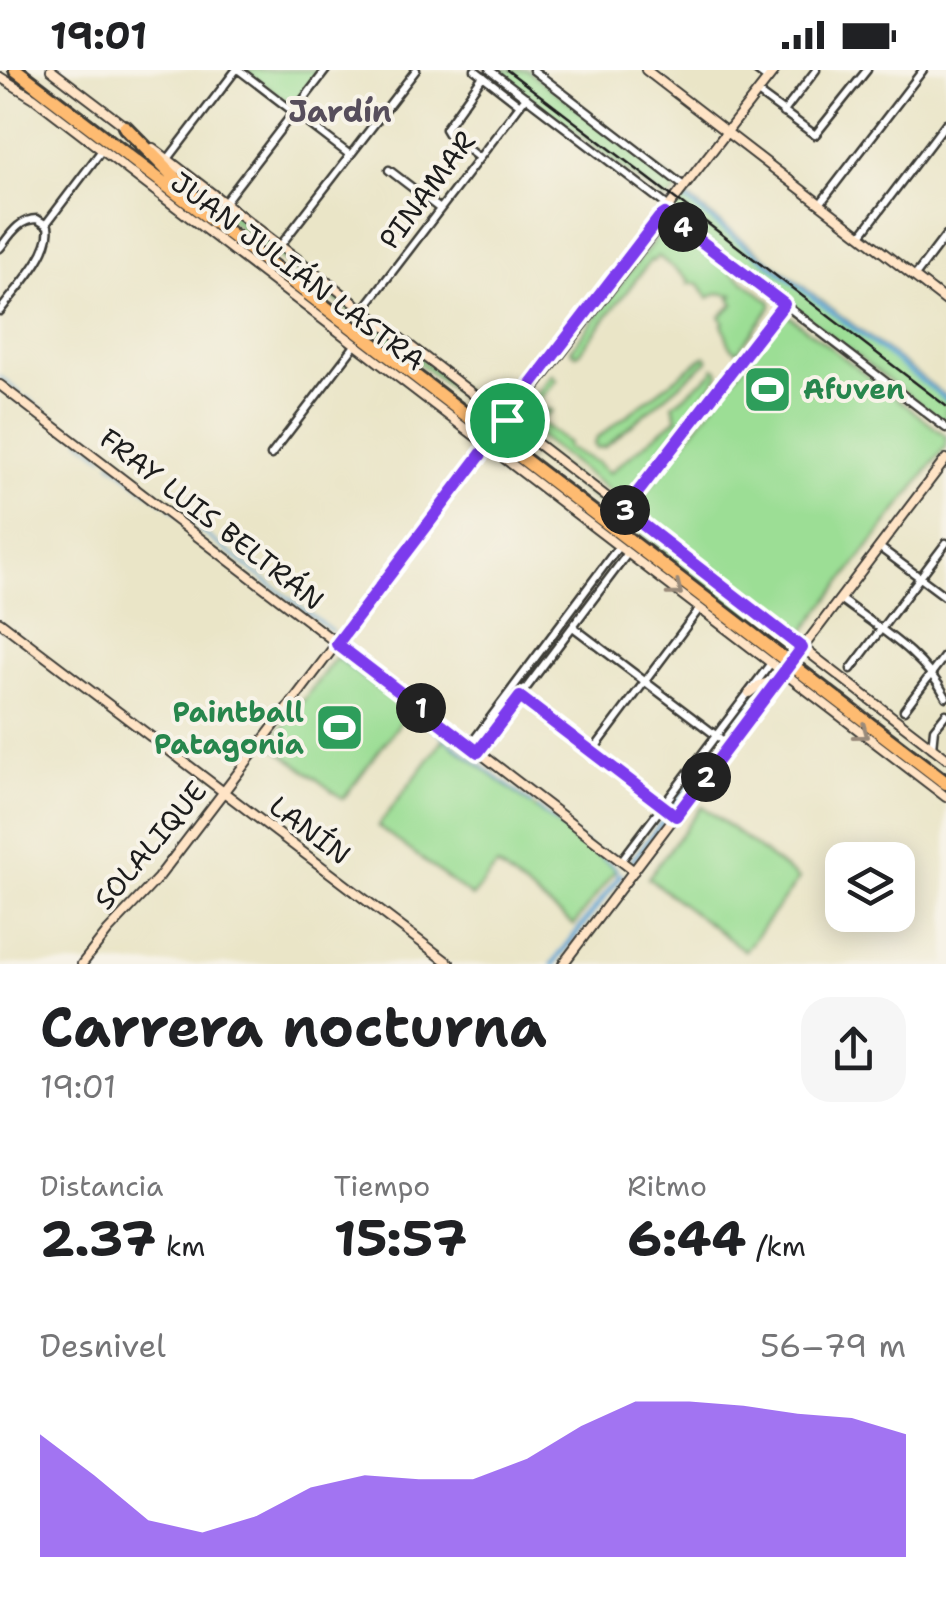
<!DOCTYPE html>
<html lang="es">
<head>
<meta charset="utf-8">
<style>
	body { margin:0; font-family:"Shantell Sans",sans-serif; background:#f6f6f6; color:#202124; height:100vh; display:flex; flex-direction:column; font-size:38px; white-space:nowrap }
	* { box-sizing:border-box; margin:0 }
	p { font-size:32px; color:#757577 }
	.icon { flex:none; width:55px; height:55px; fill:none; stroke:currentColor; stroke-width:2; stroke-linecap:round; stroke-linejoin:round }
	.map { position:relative; height:894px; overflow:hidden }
	.drawer { display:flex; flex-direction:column; background:#fff; flex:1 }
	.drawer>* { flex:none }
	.buttons { position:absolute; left:825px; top:772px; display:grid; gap:20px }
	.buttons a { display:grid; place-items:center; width:90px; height:90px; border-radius:20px; background:#fff; box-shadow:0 5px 25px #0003; font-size:50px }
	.pin { position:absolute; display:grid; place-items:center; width:85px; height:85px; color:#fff; margin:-42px; border:5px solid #fff; border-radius:50%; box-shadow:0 2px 10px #0007 }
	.km { position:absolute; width:50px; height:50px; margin:-25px; border-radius:50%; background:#222; color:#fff; font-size:28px; line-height:50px; text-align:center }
	.round { display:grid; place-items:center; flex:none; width:105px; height:105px; border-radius:30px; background:#f6f6f6 }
	.overview { display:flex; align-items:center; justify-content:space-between; height:170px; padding:0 40px }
	h1 { font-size:55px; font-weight:700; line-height:75px }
	.stats { display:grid; grid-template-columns:repeat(3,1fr); gap:15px; height:170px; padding:10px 40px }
	.stats div { display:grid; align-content:center }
	.stats b { font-size:50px; font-weight:700 }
	.stats small { font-size:28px; font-weight:400 }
	.stats p { font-size:28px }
	.chart { height:280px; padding:20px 40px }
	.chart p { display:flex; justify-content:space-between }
	.chart svg { width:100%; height:180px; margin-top:10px; fill:#7c3aed; opacity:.7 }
	.status { display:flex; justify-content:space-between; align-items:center; height:70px; padding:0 50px; background:#fff; direction:ltr }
	.status svg { height:28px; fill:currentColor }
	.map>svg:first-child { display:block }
	.green { fill:#9cde95; stroke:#5c7d58; stroke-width:2.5 }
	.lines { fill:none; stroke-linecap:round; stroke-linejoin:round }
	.stream { stroke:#5aa2d1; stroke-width:2.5 }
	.canal { stroke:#5aa2d1; stroke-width:5 }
	.street-casing { stroke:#3b3a36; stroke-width:11 }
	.secondary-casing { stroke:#3b3a36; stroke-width:12 }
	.highway-casing { stroke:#3b3a36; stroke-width:18 }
	.street { stroke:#fff; stroke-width:6 }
	.secondary { stroke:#ffe4c6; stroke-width:8 }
	.highway { stroke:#febb71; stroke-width:12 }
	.rail { stroke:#1c1c1c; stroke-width:2.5 }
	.oneway { stroke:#998a7a }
	.route-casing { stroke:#fff; stroke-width:20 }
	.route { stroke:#7c3aed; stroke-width:12 }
	.labels { text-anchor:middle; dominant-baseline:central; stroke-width:8; stroke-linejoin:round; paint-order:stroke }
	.street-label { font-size:28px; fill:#1c1c1c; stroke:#f7f3e8 }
	.leisure-label { font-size:28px; font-weight:bold; fill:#27864d; stroke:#f7f3e8; text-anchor:start }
	.neighbourhood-label { font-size:30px; font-weight:bold; fill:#574e5c; stroke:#f7f3e8 }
</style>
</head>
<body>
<div class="status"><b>19:01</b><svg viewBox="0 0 49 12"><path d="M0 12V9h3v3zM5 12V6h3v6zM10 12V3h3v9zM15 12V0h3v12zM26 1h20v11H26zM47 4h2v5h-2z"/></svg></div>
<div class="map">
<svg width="946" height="894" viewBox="0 0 946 894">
	<rect width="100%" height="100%" fill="#f7f3e8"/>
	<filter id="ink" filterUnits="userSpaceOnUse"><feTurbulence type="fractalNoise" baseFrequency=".01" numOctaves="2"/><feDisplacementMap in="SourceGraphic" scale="20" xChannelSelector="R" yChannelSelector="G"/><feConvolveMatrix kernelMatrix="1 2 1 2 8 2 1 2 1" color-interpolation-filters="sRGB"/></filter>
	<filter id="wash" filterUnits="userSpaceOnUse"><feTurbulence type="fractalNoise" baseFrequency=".0048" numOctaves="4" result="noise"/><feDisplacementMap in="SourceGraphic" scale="40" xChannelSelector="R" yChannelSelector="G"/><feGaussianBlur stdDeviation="2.25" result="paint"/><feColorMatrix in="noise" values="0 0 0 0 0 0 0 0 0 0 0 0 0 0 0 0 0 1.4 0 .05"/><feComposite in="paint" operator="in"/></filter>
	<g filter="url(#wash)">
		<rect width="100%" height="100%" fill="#eae5c7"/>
		<path class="green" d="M244,0h78l-29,36z
			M493,0h34l149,113 1,7 -11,11z
			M147,77l354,273 -1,4h-6l-8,-5 -1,-5 -292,-222z
			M685,126l261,200v28l-270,-207 -2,-7z
			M665,156h6l100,76v5l-33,44c-13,-5 -10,-17 -16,-27l2,-2 -4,-6 14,-12 -4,-6 3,-3 -15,-2 -10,5 -9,-14 -5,-1 -6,1 1,-4 -31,-24 -4,5 -3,-1 -72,93 -3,1 -5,-4z
			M788,245l158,121v10l-143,187h-7l-161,-122v-5l147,-190z
			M705,286l3,2v3l-103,86 -9,1 -2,-4 3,-6z
			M714,298l4,2 1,5 -94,123 -5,1 -100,-77 -1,-5 33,-43 5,6 -16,18 -1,5 3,5 9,3 -13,10 29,22 -1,5 29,14 13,11 68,-55 -4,-13 39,-32z
			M510,357l285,219 -1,3 -5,2 -8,-6 -1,-4 -271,-207 -1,-3z
			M336,587l72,55 -65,87 -73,-55z
			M444,669l172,130 -42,56 -77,-59 -25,31 -94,-71z
			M702,736l97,73 -54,72 -97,-73z"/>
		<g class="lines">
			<path class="stream" d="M0,307l21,17
				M26,327l47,37
				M80,369l24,18
				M110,392l54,41
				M170,438l23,17
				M198,459l134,102
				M348,574l1,2
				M343,584l-3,4 192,146
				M537,738l79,60 2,12"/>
			<path class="canal" d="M686,130l260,199
				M727,667l34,-46
				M673,737l48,-61
				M633,790l34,-44
				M553,894l68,-89"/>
		</g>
	</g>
	<g filter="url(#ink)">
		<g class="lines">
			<defs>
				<path id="street" d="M239,0l111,85
					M475,0l45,35
					M490,0l179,137
					M533,0l152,117
					M756,0l12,9
					M758,23l57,42 52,-65
					M783,43l33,-43
					M479,88l-31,-24 -3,-5 38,-53
					M168,89l68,-89
					M389,100l51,39
					M224,133l102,-133
					M820,134l103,-134
					M665,143l281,215
					M46,154l56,-74
					M861,165l85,-112
					M280,176l136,-176
					M0,178c10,-13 19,-29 37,-29l11,7c5,26 -33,64 -48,85
					M915,206l31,-41
					M363,240l163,-213
					M271,385l85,-111
					M624,440l160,-206
					M879,477l67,50
					M840,529c38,29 83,54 106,98
					M573,557l157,119
					M851,599l95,-126
					M520,627l156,119
					M904,640l42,-56
					M470,675l149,-199
					M932,678l2,-19 12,-15
					M478,682l150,-199
					M592,682l108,-144
					M621,791l150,-198"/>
				<path id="secondary" d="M51,0l75,57
					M646,0l300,231
					M0,7l34,21 912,699
					M153,78l793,610
					M663,144l112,-144
					M0,315l634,486
					M0,552l450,342
					M749,623l11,-8 21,-7
					M82,894l26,-33 50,-53 349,-458 6,-4 150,-196 2,-7
					M563,894l383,-505"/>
				<path id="highway" d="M16,0l930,713
					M125,57l74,75"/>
			</defs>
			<use href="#street" class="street-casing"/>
			<use href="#secondary" class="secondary-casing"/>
			<use href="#highway" class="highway-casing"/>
			<use href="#street" class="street"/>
			<use href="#secondary" class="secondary"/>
			<use href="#highway" class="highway"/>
			<path class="rail" d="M507,0l439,336"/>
		</g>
		<defs><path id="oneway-chevron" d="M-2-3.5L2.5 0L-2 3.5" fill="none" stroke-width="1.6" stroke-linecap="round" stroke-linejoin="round" transform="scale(2.5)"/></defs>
		<g class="oneway">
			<use href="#oneway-chevron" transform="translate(676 520) rotate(38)"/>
			<use href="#oneway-chevron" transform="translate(862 663) rotate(37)"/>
		</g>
	</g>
	<g class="lines" filter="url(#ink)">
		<defs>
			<path id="route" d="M665,144l119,90 -160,206 178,138 -126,168 -156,-119 -42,55 -141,-108 170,-224 2,-7 150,-195z"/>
		</defs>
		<use href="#route" class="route-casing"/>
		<use href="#route" class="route"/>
	</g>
	<defs>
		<symbol id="stadium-square" viewBox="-11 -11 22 22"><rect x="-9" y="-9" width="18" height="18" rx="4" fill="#2e9e5b" stroke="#f7f3e8"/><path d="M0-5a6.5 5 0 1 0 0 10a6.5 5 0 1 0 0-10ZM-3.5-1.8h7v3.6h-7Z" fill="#fff"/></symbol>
	</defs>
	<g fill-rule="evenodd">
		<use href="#stadium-square" x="740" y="292" width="55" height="55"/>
		<use href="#stadium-square" x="312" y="630" width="55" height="55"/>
	</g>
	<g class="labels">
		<g class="street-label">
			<text transform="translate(427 120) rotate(-53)">PINAMAR</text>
			<text transform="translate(298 201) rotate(37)">JUAN JULIÁN LASTRA</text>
			<text transform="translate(212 449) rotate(38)">FRAY LUIS BELTRÁN</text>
			<text transform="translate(310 760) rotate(37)">LANÍN</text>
			<text transform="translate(150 775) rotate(-50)">SOLALIQUE</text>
		</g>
		<g class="leisure-label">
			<text x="803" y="319">Afuven</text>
			<text x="304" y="642" text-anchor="end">Paintball<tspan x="304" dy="32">Patagonia</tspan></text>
		</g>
		<g class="neighbourhood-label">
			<text x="340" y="41">Jardín</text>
		</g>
	</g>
</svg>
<div class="buttons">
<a><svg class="icon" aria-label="layers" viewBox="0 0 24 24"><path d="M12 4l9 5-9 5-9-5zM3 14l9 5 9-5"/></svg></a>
</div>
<div class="pin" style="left:507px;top:350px;background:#1e9e55"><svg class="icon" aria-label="arrive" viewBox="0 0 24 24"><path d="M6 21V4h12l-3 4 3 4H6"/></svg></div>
<b class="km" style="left:421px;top:638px">1</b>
<b class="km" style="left:706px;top:707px">2</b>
<b class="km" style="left:625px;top:440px">3</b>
<b class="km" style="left:683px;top:157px">4</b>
</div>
<section class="drawer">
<div class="overview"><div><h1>Carrera nocturna</h1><p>19:01</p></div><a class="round"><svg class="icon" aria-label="share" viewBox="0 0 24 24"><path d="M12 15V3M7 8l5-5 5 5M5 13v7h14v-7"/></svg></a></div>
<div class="stats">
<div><p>Distancia</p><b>2.37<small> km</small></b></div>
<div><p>Tiempo</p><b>15:57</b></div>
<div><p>Ritmo</p><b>6:44<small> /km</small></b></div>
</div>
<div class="chart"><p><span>Desnivel</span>56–79 m</p>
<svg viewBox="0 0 160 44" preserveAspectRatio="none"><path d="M0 44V14L10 24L20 35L30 38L40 34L50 27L60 24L70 25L80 25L90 20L100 12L110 6L120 6L130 7L140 9L150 10L160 14V44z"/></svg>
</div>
</section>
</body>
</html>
